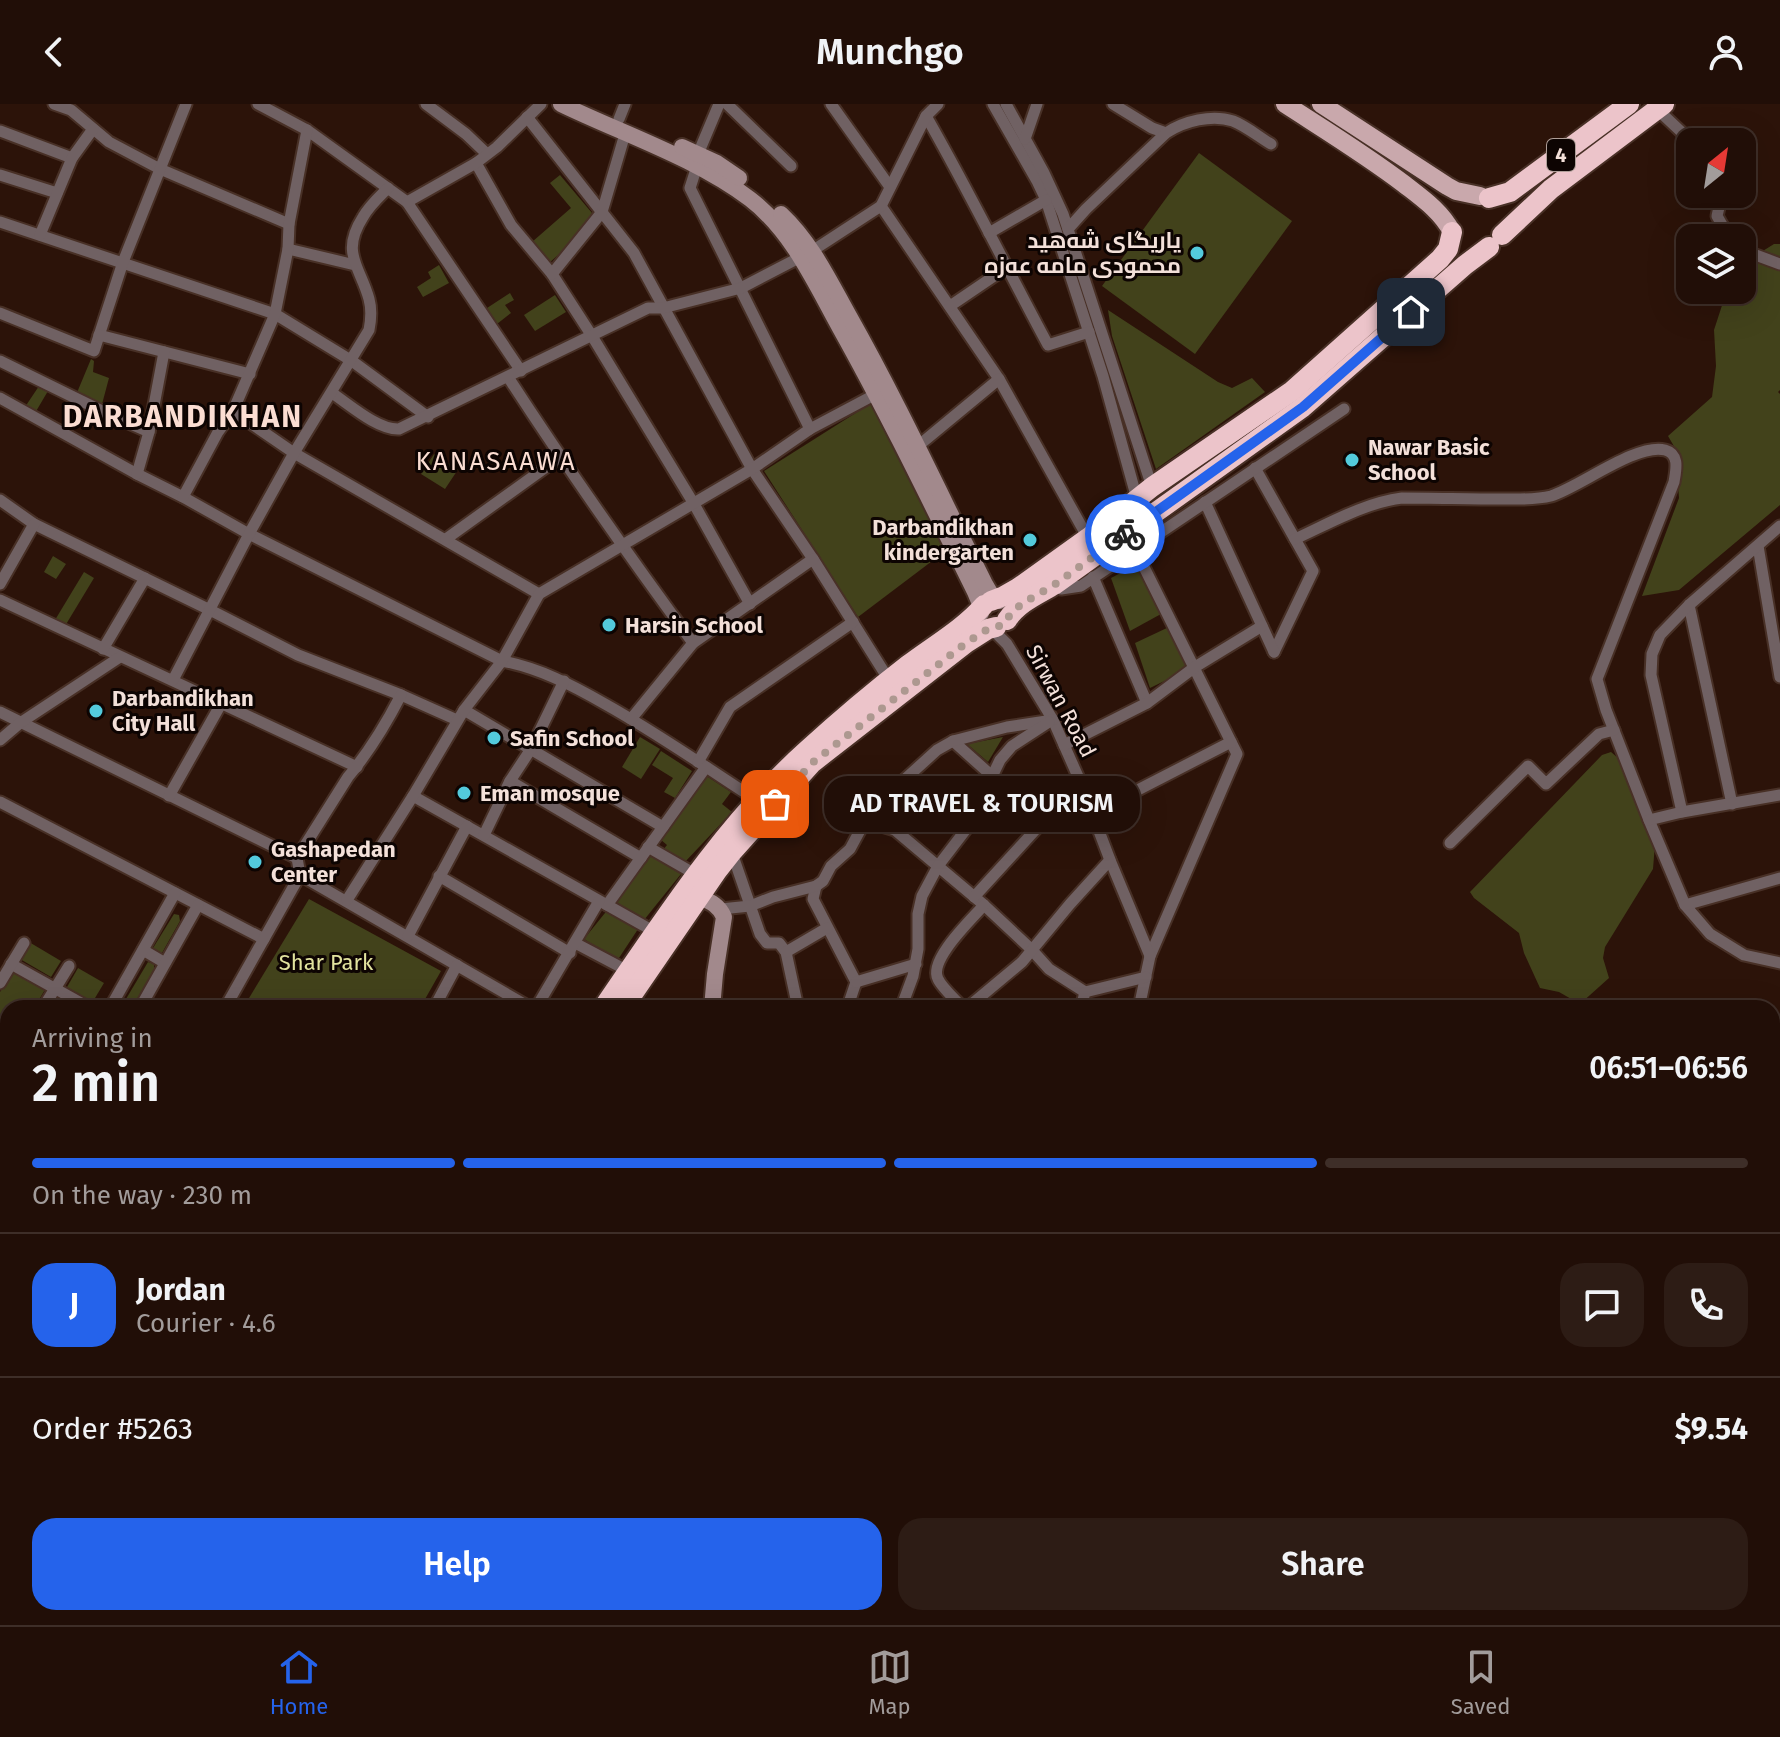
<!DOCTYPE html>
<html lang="en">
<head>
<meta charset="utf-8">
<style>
	:root { --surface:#210e07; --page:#2d1c15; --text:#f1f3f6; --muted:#a29c9b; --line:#3e2e28; --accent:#2563eb }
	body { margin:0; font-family:"Fira Sans",Cairo,sans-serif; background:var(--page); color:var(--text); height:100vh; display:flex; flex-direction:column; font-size:30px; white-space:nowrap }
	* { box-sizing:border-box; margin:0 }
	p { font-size:26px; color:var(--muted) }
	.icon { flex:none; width:44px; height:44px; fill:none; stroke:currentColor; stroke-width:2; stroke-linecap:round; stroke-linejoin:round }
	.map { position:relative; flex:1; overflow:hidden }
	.side { position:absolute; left:0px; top:896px; width:1780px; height:626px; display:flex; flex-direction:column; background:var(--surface); border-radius:24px 24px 0 0; box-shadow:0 8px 32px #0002,0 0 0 2px var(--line) }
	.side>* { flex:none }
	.needle { width:52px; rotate:30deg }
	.buttons { position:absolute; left:1676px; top:24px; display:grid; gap:16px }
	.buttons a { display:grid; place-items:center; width:80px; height:80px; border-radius:16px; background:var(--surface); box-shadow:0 8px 32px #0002,0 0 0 2px var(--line); font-size:40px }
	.pin { position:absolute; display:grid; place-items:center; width:68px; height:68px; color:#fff; margin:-34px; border-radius:16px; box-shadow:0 4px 12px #0006 }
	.courier { position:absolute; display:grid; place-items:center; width:80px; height:80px; margin:-40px; border:6px solid #2563eb; border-radius:50%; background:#fff; color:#222; box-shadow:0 2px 10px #0007 }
	.bubble { position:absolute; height:56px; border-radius:24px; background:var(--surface); box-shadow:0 8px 32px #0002,0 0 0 2px var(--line); font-size:26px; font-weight:600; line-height:56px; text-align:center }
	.summary em { font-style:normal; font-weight:600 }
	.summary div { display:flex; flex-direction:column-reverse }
	.summary { display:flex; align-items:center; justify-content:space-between; height:136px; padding:0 32px }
	h1 { font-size:52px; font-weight:600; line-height:60px }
	.bar { display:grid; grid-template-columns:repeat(4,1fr); gap:12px 8px; align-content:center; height:96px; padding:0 32px }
	.bar i { height:10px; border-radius:6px; background:var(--line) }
	.bar .on { background:var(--accent) }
	.bar p { grid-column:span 4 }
	.line { display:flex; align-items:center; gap:20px; padding:0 32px; border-top:2px solid var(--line) }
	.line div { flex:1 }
	.round { display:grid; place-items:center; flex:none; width:84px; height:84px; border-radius:24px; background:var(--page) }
	.cta { display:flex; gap:16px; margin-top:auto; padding:16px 32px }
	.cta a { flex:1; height:92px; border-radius:24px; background:var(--accent); color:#fff; font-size:32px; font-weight:600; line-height:92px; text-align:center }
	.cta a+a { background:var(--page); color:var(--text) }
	header { display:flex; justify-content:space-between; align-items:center; height:104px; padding:0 32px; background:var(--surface); font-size:36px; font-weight:600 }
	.dock { display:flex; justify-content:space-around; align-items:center; height:112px; border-top:2px solid var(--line); background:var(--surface); font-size:22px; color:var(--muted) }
	.dock a { display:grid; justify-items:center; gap:4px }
	.dock .on { color:var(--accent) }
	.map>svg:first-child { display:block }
	.green { fill:#42421b }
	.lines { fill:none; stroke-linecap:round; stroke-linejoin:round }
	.street-casing { stroke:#483026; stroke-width:15 }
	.secondary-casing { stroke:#483026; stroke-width:20 }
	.primary-casing { stroke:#483026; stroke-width:22 }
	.highway-casing { stroke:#483026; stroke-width:24 }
	.street { stroke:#706163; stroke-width:11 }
	.secondary { stroke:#a2898c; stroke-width:16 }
	.primary { stroke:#c9a8ac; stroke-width:18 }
	.highway { stroke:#ecc4ca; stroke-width:20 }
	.done { stroke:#ad9890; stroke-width:8; stroke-dasharray:0 14.4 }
	.route { stroke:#2563eb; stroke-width:10 }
	.poi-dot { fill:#53cadc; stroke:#0d0402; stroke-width:3 }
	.labels { text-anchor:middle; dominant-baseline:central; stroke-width:6; stroke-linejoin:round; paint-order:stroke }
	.shield { fill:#0d0402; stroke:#ae9e98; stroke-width:2 }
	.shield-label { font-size:20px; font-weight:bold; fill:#f3e0d9 }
	.poi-label { font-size:22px; font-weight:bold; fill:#f3e0d9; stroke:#0d0402; text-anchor:start }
	.street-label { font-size:22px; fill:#f3e0d9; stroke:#0d0402 }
	.park-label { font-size:22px; fill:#e2e39e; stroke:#0d0402 }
	.quarter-label { font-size:26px; letter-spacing:2px; fill:#fbddd2; stroke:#0d0402 }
	.district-label { font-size:30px; font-weight:bold; letter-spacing:2px; fill:#fbddd2; stroke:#0d0402 }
</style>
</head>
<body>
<header><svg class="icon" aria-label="back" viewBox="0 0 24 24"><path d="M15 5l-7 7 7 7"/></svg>Munchgo<svg class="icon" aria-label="person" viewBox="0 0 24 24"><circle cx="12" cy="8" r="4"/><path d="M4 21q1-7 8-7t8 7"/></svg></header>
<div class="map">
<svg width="1780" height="1521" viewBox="0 0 1780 1521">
	<rect width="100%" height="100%" fill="#2c1309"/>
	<g class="green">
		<polygon points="1199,49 1292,117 1195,250 1102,182"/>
		<polygon points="560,71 592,109 572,139 549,159 532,138 571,104 550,79"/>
		<polygon points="1774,140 1780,140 1780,286 1778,288 1780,290 1780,401 1679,486 1642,492 1679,394 1675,344 1668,332 1712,293 1716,262 1714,226 1727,186 1742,186 1742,160"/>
		<polygon points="439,161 449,179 423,193 417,183 431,174 428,168"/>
		<polygon points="510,189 514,196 505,201 511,209 497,220 487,204"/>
		<polygon points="555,191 566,208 535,227 524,211"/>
		<polygon points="1108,206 1218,278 1232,284 1252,274 1265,288 1156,365 1112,232"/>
		<polygon points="91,255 94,257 93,268 109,274 101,304 76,291"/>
		<polygon points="39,282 48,287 35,309 25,303"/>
		<polygon points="873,298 948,445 858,513 764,367"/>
		<polygon points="434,350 449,360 456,350 465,355 445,385 421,370"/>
		<polygon points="53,452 66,460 56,475 44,468"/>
		<polygon points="1136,461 1161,510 1130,527 1111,474"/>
		<polygon points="84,468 94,474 65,522 55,516"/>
		<polygon points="1169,523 1189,565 1150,584 1135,539"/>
		<polygon points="640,633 660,645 641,675 622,663"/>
		<polygon points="1003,633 988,658 967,640"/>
		<polygon points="661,647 692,667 675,694 664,688 673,674 652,661"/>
		<polygon points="1611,648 1618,654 1655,740 1653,765 1605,843 1603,854 1609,874 1580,900 1559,888 1540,884 1524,849 1519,829 1474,794 1470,788 1602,651"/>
		<polygon points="705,671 731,688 722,700 732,708 684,759 663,746 667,741 660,735"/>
		<polygon points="651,752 681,770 644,816 617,857 584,835"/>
		<polygon points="309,795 441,867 420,904 243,904"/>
		<polygon points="174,810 179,811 180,817 162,849 160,851 154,849 153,844"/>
		<polygon points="29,838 61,857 51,873 20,855"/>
		<polygon points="148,858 154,860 154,865 132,904 123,904 123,900"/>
		<polygon points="14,864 46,884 34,904 8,904 8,944 0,939 0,888"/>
		<polygon points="78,864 104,879 92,899 67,883"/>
		<polygon points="0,977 8,982 8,1047 0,1042"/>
		<polygon points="1772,1167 1780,1171 1780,1306 1772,1292"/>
		<polygon points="889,1514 993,1514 993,1521 888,1521"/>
		<polygon points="1210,1514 1394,1514 1401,1521 1206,1521"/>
		<polygon points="1602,1514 1752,1514 1749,1521 1593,1521"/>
	</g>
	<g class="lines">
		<defs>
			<g id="street">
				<polyline points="54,0 71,6 109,38 160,65 289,120"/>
				<polyline points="258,0 307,26 407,98 521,267"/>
				<polyline points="426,0 466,30 487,50"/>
				<polyline points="727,0 791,62"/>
				<polyline points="831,0 890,83"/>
				<polyline points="993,0 1037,77 1046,96 1103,272 1137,395"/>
				<polyline points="1006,0 1044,69 1063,110 1152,383"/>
				<polyline points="1113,0 1152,24 1166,29"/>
				<polyline points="1657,5 1692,38"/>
				<path d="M926 12C969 87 1007 165 1048 241L1089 228"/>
				<polyline points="527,13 634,149 752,365 813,455 889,576"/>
				<polyline points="619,15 625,0"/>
				<polyline points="0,27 72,54"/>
				<polyline points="1025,35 1037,0"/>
				<polyline points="698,50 719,0"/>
				<polyline points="476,59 511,121 552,170 592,232 694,400 750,500"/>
				<polyline points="697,62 690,84 810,325"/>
				<polyline points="0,71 57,89"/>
				<polyline points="1722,90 1717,112 1725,126 1735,134"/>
				<polyline points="407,98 476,59 497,43 541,0"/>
				<polyline points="881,102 999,275 1088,434"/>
				<polyline points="0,118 275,210 352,257 428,313"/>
				<path d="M1068 125 1086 105 1166 29C1184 17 1212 10 1233 17 1246 22 1259 33 1271 40"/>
				<polyline points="989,129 1046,96"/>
				<polyline points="40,131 72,54 93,25"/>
				<polyline points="1742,140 1753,150 1780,160"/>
				<polyline points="288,145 355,161"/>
				<polyline points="552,170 602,108 625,30"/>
				<polyline points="950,202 1006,164"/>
				<polyline points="0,209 94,247 123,158 186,0"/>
				<polyline points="99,231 250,270"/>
				<polyline points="0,257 108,310 149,328"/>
				<path d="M508 273C567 364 629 452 693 539"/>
				<path d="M332 289C350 301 378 326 399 325L648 204H663L741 184 812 147 881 102 926 12 938 0"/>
				<path d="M0 294 137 370 183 393 249 430 502 557C539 564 572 581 605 600 657 629 707 664 758 697"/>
				<polyline points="233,307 294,349 539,490"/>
				<polyline points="918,342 999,275"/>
				<polyline points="1255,364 1313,467 1274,548"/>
				<polyline points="137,370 149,328 164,248"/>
				<polyline points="183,393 218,328 233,307 275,210 288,145 289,120 307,26"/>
				<polyline points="0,396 34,420 210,506 298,551 401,591 457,616"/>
				<polyline points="1205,398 1274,548"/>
				<polyline points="446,435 560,353"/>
				<path d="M1295 435C1330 419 1364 399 1402 394 1435 394 1468 395 1502 395 1518 395 1535 396 1551 392 1580 383 1636 339 1665 346 1680 350 1676 366 1674 378L1597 575 1606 606 1649 716 1685 801 1710 830 1744 851 1780 859"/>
				<polyline points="1758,442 1780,573"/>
				<polyline points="1135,445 1237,650 1150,852 1139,904"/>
				<polyline points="1093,473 1147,599"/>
				<polyline points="0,480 34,420"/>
				<polyline points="1055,481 1061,485 1081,482 1344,305"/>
				<polyline points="0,496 357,663"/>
				<polyline points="1689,501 1732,700"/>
				<polyline points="990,523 1007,540 1053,616 1080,677 1110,756 1150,852"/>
				<polyline points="103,545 145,474"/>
				<path d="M173 576 249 430 294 349 369 226C371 216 372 206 369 195 360 162 340 149 363 113 369 102 379 93 388 84"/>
				<polyline points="464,606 663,723"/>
				<polyline points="0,608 297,754 300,771 531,904"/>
				<polyline points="631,615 693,539 813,455"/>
				<polyline points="0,636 20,619 120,553"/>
				<polyline points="953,637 992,672"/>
				<polyline points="1064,641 1147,599 1195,563 1262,522"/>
				<polyline points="698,658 730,603 853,518"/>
				<polyline points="510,677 641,754"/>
				<polyline points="169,692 221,600"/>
				<polyline points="413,692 655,828"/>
				<polyline points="0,698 264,835"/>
				<polyline points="1682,708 1651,571 1652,550 1660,531 1689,501 1780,422"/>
				<polyline points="1093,709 1231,638"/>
				<polyline points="1649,716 1682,708 1780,691"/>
				<polyline points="865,717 895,726 984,801 1031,845 1049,865 1085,888"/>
				<polyline points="484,731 510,677 531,645 564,577"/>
				<polyline points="1450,739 1528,662 1546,680 1599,630 1614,626"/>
				<polyline points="648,743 695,770"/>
				<polyline points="732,749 760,830 767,839 779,839 786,848 798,904"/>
				<path d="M297 754 348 673C369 648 386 620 401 591"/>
				<polyline points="439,772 570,849"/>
				<polyline points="816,782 813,795 856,878 850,896 852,904"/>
				<polyline points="974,793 1080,677"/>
				<polyline points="347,796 413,692 464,606 502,557 539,490 752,365 810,325 876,290"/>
				<polyline points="607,801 706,663"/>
				<polyline points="1685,801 1780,774"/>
				<polyline points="721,805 750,802 773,793 816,782 823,777 831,762 850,745 871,706 937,646 953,637 1007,623 1053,616"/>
				<polyline points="408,832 467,722"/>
				<polyline points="575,839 628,867"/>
				<polyline points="143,846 165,859"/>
				<polyline points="786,848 827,824"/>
				<polyline points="11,860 90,904"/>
				<polyline points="856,878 916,860"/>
				<polyline points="0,879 24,839"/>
				<polyline points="43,904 69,862"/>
				<polyline points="110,904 175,789"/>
				<polyline points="140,904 198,801"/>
				<polyline points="225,904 300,771"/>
				<polyline points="434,904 457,861"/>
				<polyline points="536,904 599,797"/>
				<polyline points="903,904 903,899 913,872 918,845 918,810 922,792 938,762 974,715 986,685 1000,656 1012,642 1049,618"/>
				<path d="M963 904C956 896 942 884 938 875 928 856 972 815 984 801"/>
				<polyline points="967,904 1022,858 1070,800 1110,756"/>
				<polyline points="1081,904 1085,888 1146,873"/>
				<polyline points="0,946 8,950"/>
				<polyline points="0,1166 8,1170"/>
				<polyline points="0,1248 8,1252"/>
				<polyline points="0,1312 8,1298"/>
				<polyline points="0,1382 8,1386"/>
				<polyline points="0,1492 8,1496"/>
				<polyline points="52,1514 68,1521"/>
				<polyline points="329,1514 341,1521"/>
				<polyline points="385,1514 393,1521"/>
				<polyline points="470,1514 482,1521"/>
				<polyline points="690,1514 698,1521"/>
				<polyline points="162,1521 166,1514"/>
				<polyline points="438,1521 442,1514"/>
				<polyline points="738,1521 744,1514"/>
				<polyline points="818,1521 822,1514"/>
			</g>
			<g id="secondary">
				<path d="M561 0C623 30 696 54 750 95 792 127 815 179 840 224 888 310 931 399 975 488L980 500 981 509"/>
				<polyline points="682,43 717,59 739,74"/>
				<path d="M781 110C811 138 829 176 849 212 898 299 940 390 985 480L992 492 999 497"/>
				<path d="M699 793C711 798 719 801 724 813L715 870 712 904"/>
				<polyline points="0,1056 8,1060"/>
				<polyline points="591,1514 600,1521"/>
			</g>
			<g id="primary">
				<path d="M1285 0C1325 26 1366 51 1404 80 1422 94 1441 107 1452 128"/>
				<polyline points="1321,0 1447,82 1456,87 1480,92"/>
			</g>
			<g id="highway">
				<polyline points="1489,94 1510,88 1629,0"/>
				<polyline points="1502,131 1551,85 1664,0"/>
				<polyline points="991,497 1004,492 1018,484 1088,434 1152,383 1292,287 1440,155 1448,145 1452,128"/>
				<path d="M1007 516C1018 499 1037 491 1054 481L1303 303 1465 161 1489 143"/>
				<path d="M603 904C664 815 725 720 806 647 839 617 873 588 908 561 933 542 963 525 984 501"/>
				<polyline points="623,904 717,767 732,748 812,659 966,539 988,525 996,523"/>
				<polyline points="276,1521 279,1514"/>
			</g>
		</defs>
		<use href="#street" class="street-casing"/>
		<use href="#secondary" class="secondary-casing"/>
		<use href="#primary" class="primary-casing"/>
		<use href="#highway" class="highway-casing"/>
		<use href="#street" class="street"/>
		<use href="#secondary" class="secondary"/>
		<use href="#primary" class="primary"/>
		<use href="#highway" class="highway"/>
	</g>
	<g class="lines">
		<polyline class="done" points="775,700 812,659 966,539 988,525 1003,521 1012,508 1023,499 1054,481 1125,430"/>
		<polyline class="route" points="1125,430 1303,303 1411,208"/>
	</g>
	<g class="poi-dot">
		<circle cx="1197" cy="149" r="8"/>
		<circle cx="1352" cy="356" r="8"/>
		<circle cx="1030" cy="436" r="8"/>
		<circle cx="609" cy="521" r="8"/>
		<circle cx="96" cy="607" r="8"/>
		<circle cx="494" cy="634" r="8"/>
		<circle cx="464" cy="689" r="8"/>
		<circle cx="255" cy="758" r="8"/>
	</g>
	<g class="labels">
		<rect class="shield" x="1547" y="35" width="28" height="32" rx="6"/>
		<g class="shield-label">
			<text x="1561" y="51">4</text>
		</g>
		<g class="poi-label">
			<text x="1181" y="136" text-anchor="end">یاریگاى شه‌هید<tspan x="1181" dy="25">محمودى مامه‌ عه‌زه</tspan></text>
			<text x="1368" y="343">Nawar Basic<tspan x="1368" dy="25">School</tspan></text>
			<text x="1014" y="423" text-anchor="end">Darbandikhan<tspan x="1014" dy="25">kindergarten</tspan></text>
			<text x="625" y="521">Harsin School</text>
			<text x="112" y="594">Darbandikhan<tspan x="112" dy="25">City Hall</tspan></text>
			<text x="510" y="634">Safin School</text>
			<text x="480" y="689">Eman mosque</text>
			<text x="271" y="745">Gashapedan<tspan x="271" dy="25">Center</tspan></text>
		</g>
		<g class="street-label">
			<text transform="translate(1061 597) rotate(62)">Sirwan Road</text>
		</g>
		<g class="park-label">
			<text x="326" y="858">Shar Park</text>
		</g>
		<g class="quarter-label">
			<text x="496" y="357">KANASAAWA</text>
		</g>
		<g class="district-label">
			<text x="183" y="313">DARBANDIKHAN</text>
		</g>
	</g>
</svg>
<div class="buttons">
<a><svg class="needle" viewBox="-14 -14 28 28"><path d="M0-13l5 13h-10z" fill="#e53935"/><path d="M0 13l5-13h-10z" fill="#a29c9b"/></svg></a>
<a><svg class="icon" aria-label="layers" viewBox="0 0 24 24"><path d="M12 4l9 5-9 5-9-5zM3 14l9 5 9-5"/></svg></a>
</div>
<div class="pin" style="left:775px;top:700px;background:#ea580c"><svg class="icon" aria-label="bag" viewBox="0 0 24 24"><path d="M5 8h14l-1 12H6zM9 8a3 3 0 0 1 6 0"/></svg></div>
<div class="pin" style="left:1411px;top:208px;background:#1f2937"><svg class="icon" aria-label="home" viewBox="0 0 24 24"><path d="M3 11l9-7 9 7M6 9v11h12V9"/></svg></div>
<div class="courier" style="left:1125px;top:430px"><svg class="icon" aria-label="bike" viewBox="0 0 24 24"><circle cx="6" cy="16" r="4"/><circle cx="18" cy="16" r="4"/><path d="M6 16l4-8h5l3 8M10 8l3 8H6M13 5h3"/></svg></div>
<div class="bubble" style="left:824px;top:672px;width:316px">AD TRAVEL &amp; TOURISM</div>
<section class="side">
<div class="summary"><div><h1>2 min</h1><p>Arriving in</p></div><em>06:51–06:56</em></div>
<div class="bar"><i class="on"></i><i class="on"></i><i class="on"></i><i></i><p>On the way · 230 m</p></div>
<div class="line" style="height:144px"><b class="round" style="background:var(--accent);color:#fff">J</b><div><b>Jordan</b><p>Courier · 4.6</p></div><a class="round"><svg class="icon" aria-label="chat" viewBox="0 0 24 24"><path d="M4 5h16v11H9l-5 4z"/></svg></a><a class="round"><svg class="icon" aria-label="phone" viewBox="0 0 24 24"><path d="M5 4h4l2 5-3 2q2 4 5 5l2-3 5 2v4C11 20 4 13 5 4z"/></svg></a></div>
<div class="line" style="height:104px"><div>Order #5263</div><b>$9.54</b></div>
<div class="cta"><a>Help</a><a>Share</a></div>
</section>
</div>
<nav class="dock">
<a class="on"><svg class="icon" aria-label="home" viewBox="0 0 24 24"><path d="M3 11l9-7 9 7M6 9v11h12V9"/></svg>Home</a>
<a><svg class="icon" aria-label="map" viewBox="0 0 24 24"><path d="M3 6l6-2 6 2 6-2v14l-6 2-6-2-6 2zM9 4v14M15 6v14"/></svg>Map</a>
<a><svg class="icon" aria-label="saved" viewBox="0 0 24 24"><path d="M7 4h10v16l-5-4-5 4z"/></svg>Saved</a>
</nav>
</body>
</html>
